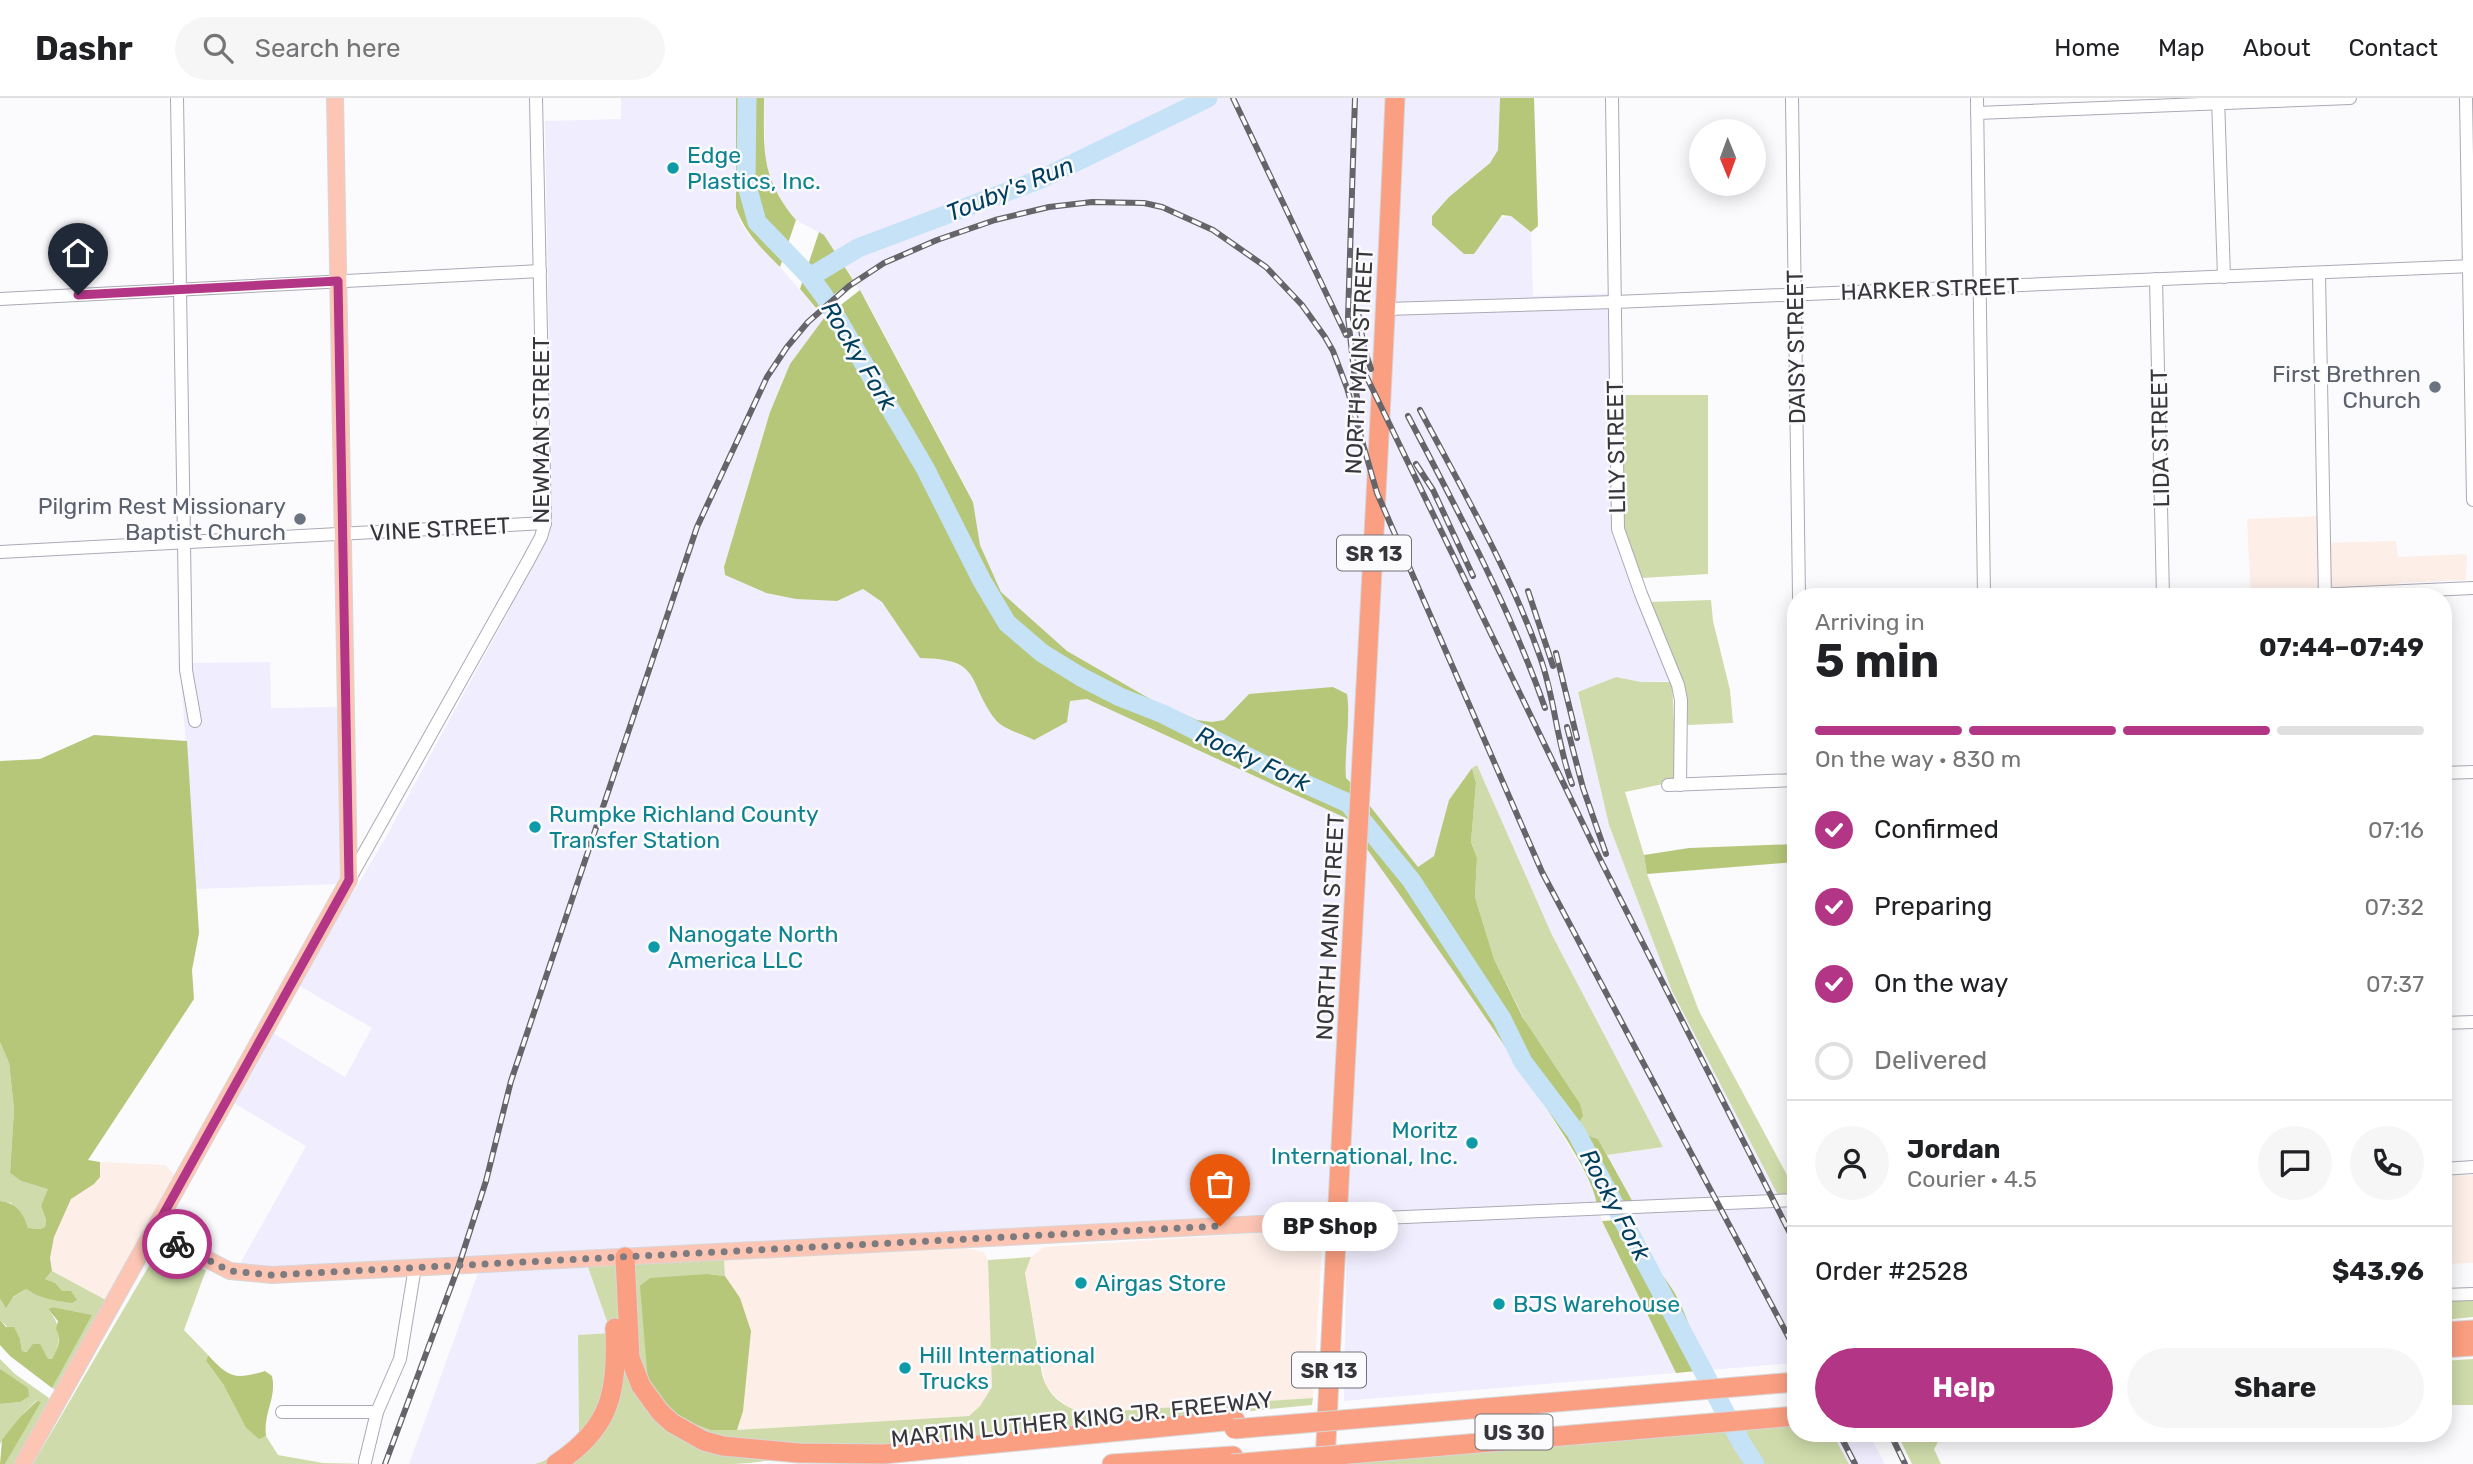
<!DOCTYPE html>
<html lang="en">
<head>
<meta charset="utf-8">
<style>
	:root { --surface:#fff; --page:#f6f6f6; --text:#202124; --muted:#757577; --line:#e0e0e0; --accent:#b33686 }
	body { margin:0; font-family:Rubik,sans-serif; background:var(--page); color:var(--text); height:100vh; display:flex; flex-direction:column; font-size:26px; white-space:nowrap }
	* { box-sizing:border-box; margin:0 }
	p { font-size:23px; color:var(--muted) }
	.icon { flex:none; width:38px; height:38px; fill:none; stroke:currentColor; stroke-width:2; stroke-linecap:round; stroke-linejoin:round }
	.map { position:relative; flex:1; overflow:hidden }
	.panel { position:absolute; left:1787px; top:490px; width:665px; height:854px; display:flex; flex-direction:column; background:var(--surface); border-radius:28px; box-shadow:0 4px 18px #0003 }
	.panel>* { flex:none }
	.needle { width:46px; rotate:179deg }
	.buttons { position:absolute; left:1689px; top:21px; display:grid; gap:14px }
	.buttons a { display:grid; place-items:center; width:77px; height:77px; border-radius:50%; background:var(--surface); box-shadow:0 4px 18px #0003; font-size:35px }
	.pin { position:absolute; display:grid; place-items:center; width:60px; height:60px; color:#fff; margin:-72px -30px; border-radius:50% 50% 50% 0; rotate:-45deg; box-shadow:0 0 7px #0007 }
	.pin .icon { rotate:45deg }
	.courier { position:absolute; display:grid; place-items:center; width:70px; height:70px; margin:-35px; border:5px solid #b33686; border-radius:50%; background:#fff; color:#222; box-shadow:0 2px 9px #0007 }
	.bubble { position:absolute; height:49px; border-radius:24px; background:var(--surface); box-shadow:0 4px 18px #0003; font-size:23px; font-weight:700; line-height:49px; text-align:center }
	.overview em { font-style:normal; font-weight:700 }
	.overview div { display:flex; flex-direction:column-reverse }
	.overview { display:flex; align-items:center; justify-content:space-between; height:119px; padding:0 28px }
	h1 { font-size:46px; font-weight:700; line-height:52px }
	.bar { display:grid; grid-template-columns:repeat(4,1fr); gap:10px 7px; align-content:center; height:84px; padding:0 28px }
	.bar i { height:9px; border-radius:5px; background:var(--line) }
	.bar .active { background:var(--accent) }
	.bar p { grid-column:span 4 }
	.line { display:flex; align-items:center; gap:18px; padding:0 28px; border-top:2px solid var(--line) }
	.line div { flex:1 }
	.round { display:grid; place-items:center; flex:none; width:74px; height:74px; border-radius:37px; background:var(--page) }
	ol { padding:0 28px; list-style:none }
	li { display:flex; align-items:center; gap:21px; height:77px }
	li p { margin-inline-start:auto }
	li .icon { padding:7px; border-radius:50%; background:var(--accent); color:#fff; stroke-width:4 }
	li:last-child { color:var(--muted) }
	li i { width:38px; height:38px; border:4px solid var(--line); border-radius:50% }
	.cta { display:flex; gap:14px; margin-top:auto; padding:14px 28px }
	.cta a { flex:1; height:80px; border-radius:42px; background:var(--accent); color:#fff; font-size:28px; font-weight:700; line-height:80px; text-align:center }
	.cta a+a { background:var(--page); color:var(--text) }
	header { display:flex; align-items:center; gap:42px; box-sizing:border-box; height:98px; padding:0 35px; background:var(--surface); border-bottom:2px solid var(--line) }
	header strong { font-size:33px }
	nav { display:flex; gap:38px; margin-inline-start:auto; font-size:24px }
	.search { width:490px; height:63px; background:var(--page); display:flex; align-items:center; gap:18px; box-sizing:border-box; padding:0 24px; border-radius:38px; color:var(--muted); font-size:26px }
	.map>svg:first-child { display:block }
	.commercial { fill:#fdeee8 }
	.built { fill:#f0eefe }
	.green { fill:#cfdbaa }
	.forest { fill:#b6c77a }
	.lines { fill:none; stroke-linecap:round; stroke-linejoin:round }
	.river { stroke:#c5e2f6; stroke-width:19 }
	.minor-casing { stroke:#aba9b5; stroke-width:14 }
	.major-casing { stroke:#d7d7d8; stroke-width:18 }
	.highway-casing { stroke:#d7d7d8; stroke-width:21 }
	.minor { stroke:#fff; stroke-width:12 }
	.major { stroke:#fdc5b4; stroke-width:16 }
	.highway { stroke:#fb9f82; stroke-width:19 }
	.rail-casing { stroke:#656469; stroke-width:6 }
	.rail { stroke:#fbfbfe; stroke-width:3.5; stroke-dasharray:10; stroke-linecap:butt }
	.highway-bridge-casing { stroke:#d7d7d8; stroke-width:21; stroke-linecap:butt }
	.highway-bridge { stroke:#fb9f82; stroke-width:19 }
	.done { stroke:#7c7b7f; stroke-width:7; stroke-dasharray:0 12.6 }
	.route { stroke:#b33686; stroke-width:9 }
	.culture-dot { fill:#0f9aa8; stroke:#fbfbfe; stroke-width:2.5 }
	.worship-dot { fill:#6b7280; stroke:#fbfbfe; stroke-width:2.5 }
	.labels { text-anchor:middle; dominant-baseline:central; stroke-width:5; stroke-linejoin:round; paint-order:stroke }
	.shield { fill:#fbfbfe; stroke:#727176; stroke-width:2 }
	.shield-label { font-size:21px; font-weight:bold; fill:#37363b }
	.culture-label { font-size:23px; fill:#0d838f; stroke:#fbfbfe; text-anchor:start }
	.street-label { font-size:23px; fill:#37363b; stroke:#fbfbfe }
	.worship-label { font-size:23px; fill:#5b616d; stroke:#fbfbfe; text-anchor:end }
	.water-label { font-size:24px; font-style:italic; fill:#003e5e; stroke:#fbfbfe }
</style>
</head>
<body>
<header>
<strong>Dashr</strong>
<div class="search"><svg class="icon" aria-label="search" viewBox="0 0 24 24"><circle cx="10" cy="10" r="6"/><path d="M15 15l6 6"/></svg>Search here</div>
<nav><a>Home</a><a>Map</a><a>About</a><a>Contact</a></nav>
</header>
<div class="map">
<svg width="2473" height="1366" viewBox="0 0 2473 1366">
	<rect width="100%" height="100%" fill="#fbfbfe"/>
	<g class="commercial">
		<polygon points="2320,418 2321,445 2396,443 2398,459 2467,456 2466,482 2396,485 2397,499 2251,499 2247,421"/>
		<polygon points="100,1064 165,1067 176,1078 105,1201 52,1173 50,1160 54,1139 71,1101 100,1079"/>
		<polygon points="2473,1077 2473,1165 2443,1166 2443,1078"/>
		<polygon points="1305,1132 1315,1135 1322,1146 1313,1300 1083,1315 1071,1311 1046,1291 1025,1175 1031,1159 1044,1149"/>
		<polygon points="967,1150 983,1154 988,1162 992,1260 992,1289 980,1308 969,1318 737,1332 743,1313 740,1201 725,1178 724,1161"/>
	</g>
	<g class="built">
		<polygon points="621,0 736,0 736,110 741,125 750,138 780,169 824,220 790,266 770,314 724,469 725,477 766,495 797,501 837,503 863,491 882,504 920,560 946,561 970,573 996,623 1070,602 1087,601 1350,722 1367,751 1462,882 1559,1031 1596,1094 1602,1123 1676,1275 1344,1303 1347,1112 586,1153 588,1169 611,1235 578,1237 579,1337 569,1348 547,1362 535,1366 409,1366 484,1159 261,1171 240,1166 306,1048 232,1004 271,934 345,979 372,930 298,887 382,746 549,439 552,425 545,23 621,21"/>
		<polygon points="764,0 1500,0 1498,52 1490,65 1449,99 1432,117 1432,127 1511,118 1531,134 1533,198 1619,195 1620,297 1642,480 1649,504 1683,583 1641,584 1616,579 1578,595 1609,727 1672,893 1795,1129 1795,1265 1697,1273 1700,1261 1697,1248 1679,1202 1635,1131 1634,1106 1607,1057 1662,1049 1552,837 1477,667 1472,670 1449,702 1435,758 1418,769 1346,680 1345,660 1349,613 1212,624 1197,622 1152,602 1067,553 1027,520 1001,494 980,447 973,403 867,204 824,137 796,122 783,107 769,82 765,59"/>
		<polygon points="270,564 271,610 339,609 341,786 196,791 180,565"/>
		<polygon points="1832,1335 1868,1335 1885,1366 1849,1366"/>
	</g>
	<g class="green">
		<polygon points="1620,297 1708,297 1708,476 1642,480 1625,440 1621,421"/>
		<polygon points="1711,502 1713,523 1730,592 1733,625 1688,627 1683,583 1649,504"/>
		<polygon points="1616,579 1641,584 1672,584 1677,683 1625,694 1644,757 1647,776 1699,913 1795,1092 1795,1099 1780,1101 1672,893 1609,727 1578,594"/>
		<polygon points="1477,667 1552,837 1663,1049 1607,1057 1598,1041 1582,1037 1494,861 1475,799 1477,760 1471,744 1476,685 1472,670"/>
		<polygon points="0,944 9,965 14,1011 10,1075 21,1083 49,1091 41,1108 46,1122 45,1129 40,1131 28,1130 11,1105 0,1103"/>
		<polygon points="160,1149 206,1172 184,1232 208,1257 206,1263 223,1286 246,1330 259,1340 266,1338 278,1357 323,1365 368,1366 33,1366"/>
		<path d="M1031 1159 1025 1175 1042 1276C1047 1297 1062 1308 1083 1315L1313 1300 1312 1307 910 1346C851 1347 793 1362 734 1366 668 1366 601 1366 535 1366 552 1361 566 1351 579 1337L578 1237 611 1235 588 1169 724 1161 725 1178 708 1176 711 1332H737L969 1318 980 1308 992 1289 988 1162Z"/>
		<path d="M52 1173 106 1202 56 1292 52 1290 91 1217 53 1209 48 1211C62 1228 62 1243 52 1261H48L44 1257 22 1253 20 1241 0 1222V1201L3 1206 26 1191C39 1200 48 1198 63 1204 62 1191 57 1186 45 1181Z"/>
		<polygon points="2473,1200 2473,1219 2443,1222 2443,1202"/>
		<polygon points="0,1261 15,1276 49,1300 47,1308 15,1366 5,1366 40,1305 36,1303 19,1320 0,1346 0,1306 20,1304 4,1275 0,1271"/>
		<polygon points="2473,1261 2473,1307 2443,1307 2443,1263"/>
		<polygon points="1795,1328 1796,1335 1832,1335 1849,1366 1340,1366"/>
		<polygon points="1897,1335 2033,1335 1938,1344 1934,1351 1941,1366 1912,1366"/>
	</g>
	<g class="forest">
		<path d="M736 0H764C764 52 760 79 796 122L780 169C762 151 745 135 736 110Z"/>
		<polygon points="1500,0 1534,0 1538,128 1531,134 1511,118 1502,117 1474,156 1464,156 1432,127 1432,118 1449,99 1490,65 1498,52"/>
		<polygon points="819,134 824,137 853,182 816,210 800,191"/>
		<path d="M860 192 973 404 980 447 1001 494 1067 553 1152 602 1197 622 1212 624 1224 622 1249 596 1333 589 1347 596C1351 624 1344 652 1346 680L1353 687 1350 722 1087 601 1070 603 1067 624 1034 642C1023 636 1002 631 995 621 966 582 983 561 920 560L882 504 863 491 837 503 796 501 766 495 725 477 724 469 770 314 790 266 824 220Z"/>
		<path d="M94 637 187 643 199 835 192 872 194 901 88 1062 100 1064V1079L94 1086 71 1101 54 1139 50 1160 52 1173 45 1181 55 1185 62 1193H71L77 1202 72 1205C56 1203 38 1200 26 1191L13 1199 6 1210 0 1201V1103C17 1105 23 1115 28 1130L40 1131 45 1129 46 1122 41 1108 48 1091 21 1083 10 1075 14 1011 9 965 0 944V663L40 661Z"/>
		<path d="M1472 670 1476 685 1471 744 1477 760 1475 799 1494 861 1523 920 1580 1006 1583 1018 1577 1027 1582 1036 1598 1041 1634 1106 1597 1108C1594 1078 1554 1023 1537 996 1482 913 1425 832 1367 751L1370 708 1418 769 1434 758 1449 702Z"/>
		<polygon points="1795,746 1795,764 1647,776 1644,757 1689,750"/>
		<path d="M1634 1121C1636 1151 1665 1175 1678 1201 1683 1211 1687 1222 1691 1232 1697 1246 1702 1258 1697 1273L1676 1275 1602 1123Z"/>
		<polygon points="708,1176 725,1178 740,1200 751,1233 743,1313 737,1332 711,1332 681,1321 660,1303 648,1284 640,1188 650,1180"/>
		<path d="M53 1209 92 1217 52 1290 10 1258 0 1247V1222L6 1229H14L20 1241 22 1253 27 1254 33 1246H40L48 1261H52C57 1251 63 1241 56 1231L58 1223 48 1211Z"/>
		<path d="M208 1257C229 1280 235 1282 265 1273L272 1278C277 1300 263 1315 266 1338L259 1341 246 1330 223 1286 206 1263Z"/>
		<polygon points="0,1271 28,1290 29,1298 20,1304 0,1306"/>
		<polygon points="37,1303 41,1304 5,1366 0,1366 2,1342 19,1320"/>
	</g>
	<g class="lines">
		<g class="river">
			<polyline points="747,0 746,84 757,124 810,179 824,198 925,370 982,483 1007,525 1042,555 1081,579 1120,599 1163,616 1272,671 1348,705 1411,782 1502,921 1523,964 1576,1034 1742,1346 1755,1366"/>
			<polyline points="810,179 858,150 1041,81 1208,0"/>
		</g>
		<defs>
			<g id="minor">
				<polyline points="177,0 186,572 195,623"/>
				<polyline points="1612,0 1618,431 1641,496 1678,587 1681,602 1680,687"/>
				<polyline points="1792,0 1799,499"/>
				<polyline points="1977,0 1984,499"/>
				<polyline points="2218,0 2224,179"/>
				<polyline points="2466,0 2473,402"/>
				<polyline points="1977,15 2350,0"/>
				<polyline points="2319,175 2325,499"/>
				<polyline points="2156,181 2163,499"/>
				<polyline points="0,201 540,173"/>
				<polyline points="1386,211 1615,204 2473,168"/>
				<polyline points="0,454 545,425"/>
				<polyline points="2272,499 2473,490"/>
				<polyline points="2443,675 2473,674"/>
				<polyline points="1668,687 1796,682"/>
				<polyline points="349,782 527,465 541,439 545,425 536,0"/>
				<polyline points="2443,925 2473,924"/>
				<polyline points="2443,1071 2473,1069"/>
				<polyline points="1336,1122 1796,1102"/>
				<polyline points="2443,1197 2473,1196"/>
				<polyline points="282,1314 377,1314"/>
				<polyline points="365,1364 377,1314 400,1261 415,1169"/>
			</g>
			<g id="major">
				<polyline points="154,1134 230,1173 272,1177 1336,1122"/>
				<polyline points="23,1366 349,782 335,0"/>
			</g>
			<g id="highway">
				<polyline points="625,1159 630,1260 641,1288 660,1314 672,1325 704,1343 723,1348 799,1355 884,1356 1235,1322"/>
				<polyline points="2443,1234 2473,1232"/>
				<polyline points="2443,1250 2473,1248"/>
				<path d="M556 1366C612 1329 617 1294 615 1230"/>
				<polyline points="1112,1366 1233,1358"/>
				<path d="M1325 1366C1346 911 1376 456 1395 0"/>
			</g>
		</defs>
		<use href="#minor" class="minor-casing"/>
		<use href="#major" class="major-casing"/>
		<use href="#highway" class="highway-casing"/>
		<use href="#minor" class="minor"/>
		<use href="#major" class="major"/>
		<use href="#highway" class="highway"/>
		<defs>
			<g id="rail">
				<polyline points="1233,0 1346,237"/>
				<polyline points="1355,0 1348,219 1357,300"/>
				<polyline points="1358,213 1364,250 1371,271"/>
				<polyline points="1357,259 1600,761 1796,1147"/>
				<path d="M1420 312C1462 391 1509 472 1539 556 1555 598 1556 644 1572 686"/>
				<path d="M1408 318C1458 413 1509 508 1545 610"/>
				<polyline points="1416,366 1433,392 1473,478"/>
				<polyline points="1528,493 1553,568"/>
				<polyline points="1556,555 1577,640"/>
				<polyline points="1567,629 1583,690 1606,756"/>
				<polyline points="1839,1335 1855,1366"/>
				<polyline points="1890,1335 1905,1366"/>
				<polyline points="385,1366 459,1167 486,1083 511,983 697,429 767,279 787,249 808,224 849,188 884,165 937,142 995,122 1049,109 1092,104 1144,105 1162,109 1213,132 1266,169 1302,207 1325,239 1333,253 1347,290 1377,395 1542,774 1796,1253"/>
			</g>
		</defs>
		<use href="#rail" class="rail-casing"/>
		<use href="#rail" class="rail"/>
		<defs>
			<g id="highway-bridge">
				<polyline points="1234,1331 1796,1284"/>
				<polyline points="1232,1366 1796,1318"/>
			</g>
		</defs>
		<use href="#highway-bridge" class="highway-bridge-casing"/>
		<use href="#highway-bridge" class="highway-bridge"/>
	</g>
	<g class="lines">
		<polyline class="done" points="177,1146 230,1173 272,1177 1220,1128"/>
		<polyline class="route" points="78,197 338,183 349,782 154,1133 177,1146"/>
	</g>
	<g class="culture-dot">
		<circle cx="673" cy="70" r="7"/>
		<circle cx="535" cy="729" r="7"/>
		<circle cx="654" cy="849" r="7"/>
		<circle cx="1472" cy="1045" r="7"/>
		<circle cx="1081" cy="1185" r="7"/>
		<circle cx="1499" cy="1206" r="7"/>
		<circle cx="905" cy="1270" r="7"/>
	</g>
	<g class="worship-dot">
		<circle cx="2435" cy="289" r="7"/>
		<circle cx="300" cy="421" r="7"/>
	</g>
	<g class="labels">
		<g class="shield">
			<rect x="1337" y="437.5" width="74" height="35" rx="5"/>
			<rect x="1292" y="1254.5" width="74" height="35" rx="5"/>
			<rect x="1475.5" y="1316.5" width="77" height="35" rx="5"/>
		</g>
		<g class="shield-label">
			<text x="1374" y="455">SR 13</text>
			<text x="1329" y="1272">SR 13</text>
			<text x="1514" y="1334">US 30</text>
		</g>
		<g class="culture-label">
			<text x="687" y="57">Edge<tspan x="687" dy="26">Plastics, Inc.</tspan></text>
			<text x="549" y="716">Rumpke Richland County<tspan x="549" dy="26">Transfer Station</tspan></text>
			<text x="668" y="836">Nanogate North<tspan x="668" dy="26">America LLC</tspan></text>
			<text x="1458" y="1032" text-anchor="end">Moritz<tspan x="1458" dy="26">International, Inc.</tspan></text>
			<text x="1095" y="1185">Airgas Store</text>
			<text x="1513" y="1206">BJS Warehouse</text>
			<text x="919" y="1257">Hill International<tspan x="919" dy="26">Trucks</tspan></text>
		</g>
		<g class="street-label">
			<text transform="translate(1930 191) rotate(-2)">HARKER STREET</text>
			<text transform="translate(1796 249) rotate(-91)">DAISY STREET</text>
			<text transform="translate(1359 263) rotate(-87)">NORTH MAIN STREET</text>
			<text transform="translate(541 332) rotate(-90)">NEWMAN STREET</text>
			<text transform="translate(2160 340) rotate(-91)">LIDA STREET</text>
			<text transform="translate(1616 349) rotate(-91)">LILY STREET</text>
			<text transform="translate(440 431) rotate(-3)">VINE STREET</text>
			<text transform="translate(1330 829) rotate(-87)">NORTH MAIN STREET</text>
			<text transform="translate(1082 1321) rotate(-6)">MARTIN LUTHER KING JR. FREEWAY</text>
		</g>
		<g class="worship-label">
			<text x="2421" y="276">First Brethren<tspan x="2421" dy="26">Church</tspan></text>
			<text x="286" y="408">Pilgrim Rest Missionary<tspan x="286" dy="26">Baptist Church</tspan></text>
		</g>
		<g class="water-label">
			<text transform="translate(1010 91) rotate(-22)">Touby's Run</text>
			<text transform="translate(859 258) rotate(59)">Rocky Fork</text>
			<text transform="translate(1253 661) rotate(25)">Rocky Fork</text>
			<text transform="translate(1615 1107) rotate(62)">Rocky Fork</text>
		</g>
	</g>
</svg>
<div class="buttons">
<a><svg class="needle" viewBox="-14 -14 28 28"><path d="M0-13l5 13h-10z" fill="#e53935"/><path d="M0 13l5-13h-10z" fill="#757577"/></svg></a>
</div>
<div class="pin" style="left:1220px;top:1128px;background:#ea580c"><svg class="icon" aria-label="bag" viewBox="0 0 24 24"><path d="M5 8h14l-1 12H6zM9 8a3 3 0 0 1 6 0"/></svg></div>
<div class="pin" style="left:78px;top:197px;background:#1f2937"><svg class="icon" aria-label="home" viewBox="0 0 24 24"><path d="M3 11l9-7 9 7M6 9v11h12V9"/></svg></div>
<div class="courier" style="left:177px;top:1146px"><svg class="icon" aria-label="bike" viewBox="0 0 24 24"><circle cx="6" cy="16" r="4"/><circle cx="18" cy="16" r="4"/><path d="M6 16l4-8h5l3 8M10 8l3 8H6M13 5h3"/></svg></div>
<div class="bubble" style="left:1262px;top:1104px;width:136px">BP Shop</div>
<section class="panel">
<div class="overview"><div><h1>5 min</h1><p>Arriving in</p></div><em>07:44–07:49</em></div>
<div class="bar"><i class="active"></i><i class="active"></i><i class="active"></i><i></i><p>On the way · 830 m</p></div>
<ol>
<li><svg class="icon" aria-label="check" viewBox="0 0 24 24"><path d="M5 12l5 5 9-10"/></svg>Confirmed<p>07:16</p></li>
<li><svg class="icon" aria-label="check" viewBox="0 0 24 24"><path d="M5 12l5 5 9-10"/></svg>Preparing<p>07:32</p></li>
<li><svg class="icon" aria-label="check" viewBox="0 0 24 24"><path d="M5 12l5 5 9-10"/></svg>On the way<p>07:37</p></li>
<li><i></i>Delivered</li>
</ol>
<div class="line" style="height:126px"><a class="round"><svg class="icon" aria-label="person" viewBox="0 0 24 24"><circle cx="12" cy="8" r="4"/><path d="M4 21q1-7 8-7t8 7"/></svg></a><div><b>Jordan</b><p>Courier · 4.5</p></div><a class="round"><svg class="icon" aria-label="chat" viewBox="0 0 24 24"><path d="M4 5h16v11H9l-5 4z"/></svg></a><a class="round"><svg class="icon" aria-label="phone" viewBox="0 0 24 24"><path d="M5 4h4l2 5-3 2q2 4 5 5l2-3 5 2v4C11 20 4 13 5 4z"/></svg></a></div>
<div class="line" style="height:91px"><div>Order #2528</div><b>$43.96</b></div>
<div class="cta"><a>Help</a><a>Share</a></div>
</section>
</div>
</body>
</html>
